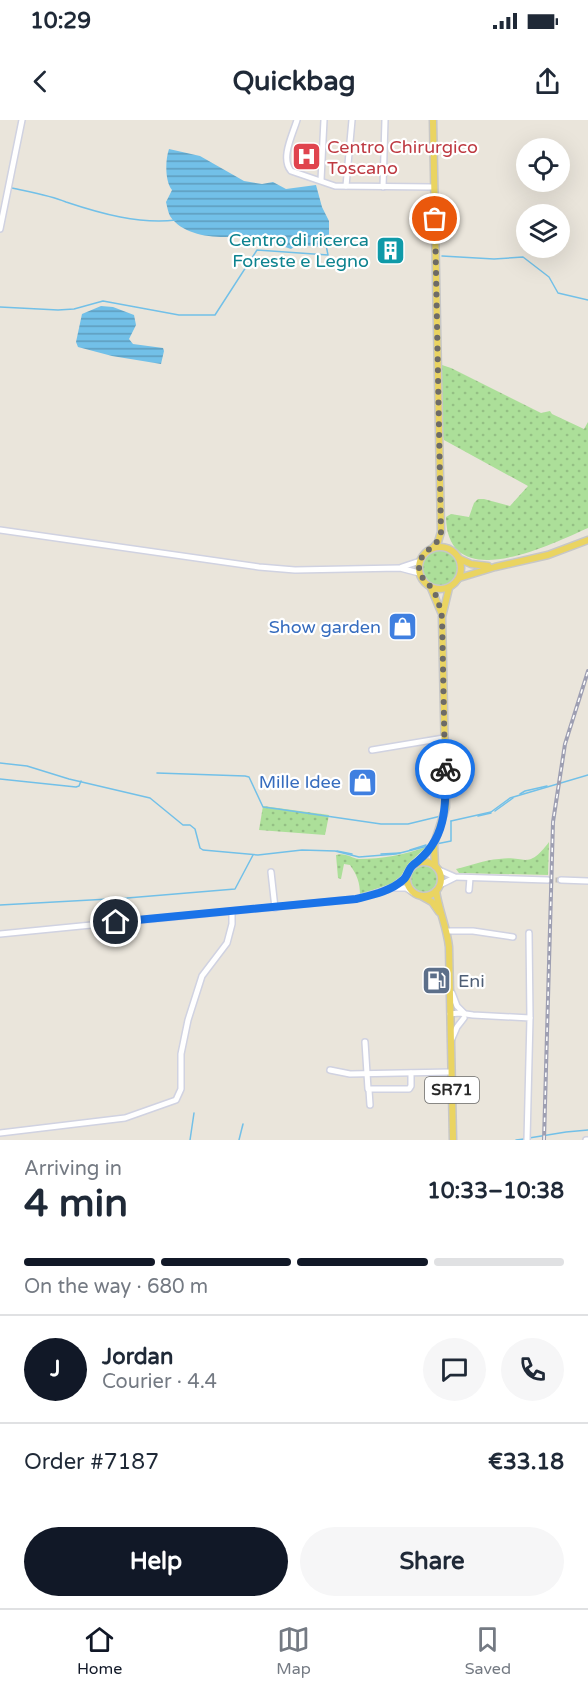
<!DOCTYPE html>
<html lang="en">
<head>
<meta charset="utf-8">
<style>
	:root { --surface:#fff; --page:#f6f6f7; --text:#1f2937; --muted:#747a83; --line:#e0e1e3; --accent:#111827 }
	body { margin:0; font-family:"Varela Round",sans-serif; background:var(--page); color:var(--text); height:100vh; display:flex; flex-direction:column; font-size:22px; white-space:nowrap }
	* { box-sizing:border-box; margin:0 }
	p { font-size:20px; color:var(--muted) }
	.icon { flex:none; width:33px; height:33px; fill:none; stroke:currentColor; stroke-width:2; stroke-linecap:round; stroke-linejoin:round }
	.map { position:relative; height:1020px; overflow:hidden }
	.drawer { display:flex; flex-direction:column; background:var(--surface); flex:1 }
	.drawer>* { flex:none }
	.buttons { position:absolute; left:516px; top:18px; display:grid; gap:12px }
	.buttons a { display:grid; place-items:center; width:54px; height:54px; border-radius:50%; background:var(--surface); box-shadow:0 6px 24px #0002; font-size:30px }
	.pin { position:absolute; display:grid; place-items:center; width:51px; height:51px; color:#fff; margin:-26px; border:3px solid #fff; border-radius:50%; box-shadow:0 2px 6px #0007 }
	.courier { position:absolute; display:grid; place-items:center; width:60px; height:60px; margin:-30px; border:4px solid #1a73e8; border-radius:50%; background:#fff; color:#222; box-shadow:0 2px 8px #0007 }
	.summary em { font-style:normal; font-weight:700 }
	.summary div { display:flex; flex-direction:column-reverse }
	.summary { display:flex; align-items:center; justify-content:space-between; height:102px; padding:0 24px }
	h1 { font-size:39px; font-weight:700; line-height:45px }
	.bar { display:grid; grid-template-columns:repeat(4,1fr); gap:9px 6px; align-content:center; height:72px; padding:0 24px }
	.bar i { height:8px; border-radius:4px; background:var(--line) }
	.bar .active { background:var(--accent) }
	.bar p { grid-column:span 4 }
	.line { display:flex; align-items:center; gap:15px; padding:0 24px; border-top:2px solid var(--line) }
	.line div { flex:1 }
	.round { display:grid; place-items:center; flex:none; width:63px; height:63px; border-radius:32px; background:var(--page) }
	.button { display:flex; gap:12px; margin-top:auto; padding:12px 24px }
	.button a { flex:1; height:69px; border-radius:36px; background:var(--accent); color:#fff; font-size:24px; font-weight:700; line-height:69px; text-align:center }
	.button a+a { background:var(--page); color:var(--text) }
	.status { display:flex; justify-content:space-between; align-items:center; height:42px; padding:0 30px; background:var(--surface); direction:ltr }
	.status svg { height:16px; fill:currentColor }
	header { display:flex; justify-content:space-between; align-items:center; height:78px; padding:0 24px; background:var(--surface); font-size:27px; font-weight:700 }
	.tabs { display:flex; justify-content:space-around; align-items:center; height:84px; border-top:2px solid var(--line); background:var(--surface); font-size:16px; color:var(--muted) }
	.tabs a { display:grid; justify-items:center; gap:3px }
	.tabs .active { color:var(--accent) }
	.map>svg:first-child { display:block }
	.green { fill:url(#green-dots) }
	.water { fill:url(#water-rules) }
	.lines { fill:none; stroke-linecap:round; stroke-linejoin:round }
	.stream { stroke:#72c0e8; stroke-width:1.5 }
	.minor-tunnel { stroke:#c3bfb7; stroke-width:5; stroke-dasharray:5 2.5; stroke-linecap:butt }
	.minor-casing { stroke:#d0d2e1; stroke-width:8 }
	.major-casing { stroke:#c7c7c7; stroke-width:9 }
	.minor { stroke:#fff; stroke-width:5 }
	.major { stroke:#ead461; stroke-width:6 }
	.rail-casing { stroke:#9e9fb2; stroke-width:4 }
	.rail { stroke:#fff; stroke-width:1.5; stroke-dasharray:4.5; stroke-linecap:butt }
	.done { stroke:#6d6b67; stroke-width:6; stroke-dasharray:0 10.8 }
	.route { stroke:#1a73e8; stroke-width:8 }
	.labels { text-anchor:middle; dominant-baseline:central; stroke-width:4.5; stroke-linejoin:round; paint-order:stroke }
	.shield { fill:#fff; stroke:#696969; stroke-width:1.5 }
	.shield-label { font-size:16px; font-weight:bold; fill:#292929 }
	.health-label { font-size:18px; fill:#be3a42; stroke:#fff; text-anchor:start }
	.culture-label { font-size:18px; fill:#0d838f; stroke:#fff; text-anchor:end }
	.shop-label { font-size:18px; fill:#366cbe; stroke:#fff; text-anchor:end }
	.service-label { font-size:18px; fill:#4e5e75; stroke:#fff; text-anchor:start }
</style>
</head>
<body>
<div class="status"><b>10:29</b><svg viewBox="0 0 49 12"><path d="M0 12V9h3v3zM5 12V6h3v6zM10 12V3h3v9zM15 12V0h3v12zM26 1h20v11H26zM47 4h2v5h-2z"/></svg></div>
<header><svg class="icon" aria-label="back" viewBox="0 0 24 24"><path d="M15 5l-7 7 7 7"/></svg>Quickbag<svg class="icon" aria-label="share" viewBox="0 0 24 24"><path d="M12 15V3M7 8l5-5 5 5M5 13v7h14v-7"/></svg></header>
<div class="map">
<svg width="588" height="1020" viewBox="0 0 588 1020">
	<defs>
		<pattern id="green-dots" width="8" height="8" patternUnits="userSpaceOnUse" patternTransform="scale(1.5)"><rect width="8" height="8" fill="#acdf99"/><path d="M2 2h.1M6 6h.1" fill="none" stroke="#94bf84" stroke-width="1.8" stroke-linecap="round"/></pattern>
		<pattern id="water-rules" width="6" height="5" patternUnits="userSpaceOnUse" patternTransform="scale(1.5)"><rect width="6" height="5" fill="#72c0e8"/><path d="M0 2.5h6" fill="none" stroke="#5e9cbc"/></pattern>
	</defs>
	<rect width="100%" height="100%" fill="#eae5db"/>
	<g class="green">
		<path d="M442 245 451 248 541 293 550 291 552 294 584 309 588 302V408C550 425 447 476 446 397L451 394 469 397 474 383 478 379H484L510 386 528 366 444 320 442 314Z"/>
		<circle cx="440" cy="448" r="18"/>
		<polygon points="263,686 329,695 325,715 259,710"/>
		<path d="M549 722 548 755 459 753 456 749C470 746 484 740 499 739 526 735 527 751 549 722Z"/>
		<path d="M426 727 408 744 398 761 360 775C360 762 357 755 350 745L344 744 341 759 338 758 336 735C345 732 351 738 359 739 382 739 404 735 426 727Z"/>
		<circle cx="424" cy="759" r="13"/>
	</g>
	<g class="water">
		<path d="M169 29 200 36 244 61 262 64 273 62 286 69 316 65 322 87 329 101V123L325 127 297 125 291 129 268 121 251 119 249 115C225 119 185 119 170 96 168 92 167 86 166 82L172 70C165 62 165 40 169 29Z"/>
		<polygon points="101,186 113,187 134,195 136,205 129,219 133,224 163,228 164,231 161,244 112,236 78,227 76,222 82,194"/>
	</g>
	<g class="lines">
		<g class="stream">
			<path d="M12 68C30 72 49 75 66 82 102 94 138 104 176 100"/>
			<polyline points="442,136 494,139 523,137 549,157 558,173 588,180"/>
			<polyline points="0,187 58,190 74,189 103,181 179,195 215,195 257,130 328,135 326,125"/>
			<polyline points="0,643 27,646 69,659 150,678 183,705 190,705 195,709 200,728 203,730 258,735 302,730 335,731 359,737 396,734 428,726"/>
			<polyline points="157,653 245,656 249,657 263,687 278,689 381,704 408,704 441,696"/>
			<polyline points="0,659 76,667 79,666 81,661"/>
			<polyline points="520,674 525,671 547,666"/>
			<polyline points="495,691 513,678"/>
			<polyline points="478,696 491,693"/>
			<polyline points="451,701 491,692 510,678 588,655"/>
			<polyline points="436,724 451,721 451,701"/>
			<polyline points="410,730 426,725"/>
			<polyline points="337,731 352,734"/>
			<polyline points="381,734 400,733"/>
			<polyline points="0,785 127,778 235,769 253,735"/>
			<polyline points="529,1018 566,1012 588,1010"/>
			<polyline points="190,1020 194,993"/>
			<polyline points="239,1020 243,1004"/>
			<polyline points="516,1020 524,1019"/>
		</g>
		<polyline class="minor-tunnel" points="548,760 561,760"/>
		<defs>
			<g id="minor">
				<path d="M297 0C293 14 280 38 291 51L335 66 434 67"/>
				<polyline points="321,60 324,0"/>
				<polyline points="346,66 352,0"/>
				<polyline points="383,67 385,0"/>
				<polyline points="0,109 22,0"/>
				<polyline points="0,410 259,447 295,450 400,448 419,453"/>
				<polyline points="402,447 420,441"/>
				<polyline points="372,630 444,618"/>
				<polyline points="439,750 455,757 548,760"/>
				<polyline points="271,752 275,788"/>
				<polyline points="561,760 588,761"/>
				<polyline points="440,765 454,758"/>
				<polyline points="393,768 406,768 412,772"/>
				<polyline points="469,770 470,758"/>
				<polyline points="448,811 473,811 513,817"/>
				<polyline points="529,813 530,898"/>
				<polyline points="0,814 356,779 392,768 406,757"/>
				<polyline points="452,873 457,886 464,893"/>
				<polyline points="450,894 459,893 473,895 530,898 527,1020"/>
				<polyline points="451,921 457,907 464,898"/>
				<polyline points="365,922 368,969 409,969 411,966 411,953"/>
				<polyline points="330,950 350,954 451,952"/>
				<polyline points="369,970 370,985"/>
				<polyline points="0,1013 125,998 176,980 181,969 181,934 188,900 202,856 227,823 232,804 232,791"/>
				<polyline points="586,1020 588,1020"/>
			</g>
			<g id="major">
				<polyline points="433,0 441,412 438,422 433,428"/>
				<circle cx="440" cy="448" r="21"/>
				<polyline points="460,439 471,444 488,446"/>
				<polyline points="459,458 495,447 548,435 588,420"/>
				<polyline points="431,468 441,492"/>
				<polyline points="434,725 435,746"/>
				<circle cx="424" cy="759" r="17"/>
				<polyline points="418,743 434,724 446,687 442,497 449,468"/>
				<path d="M436 771C439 791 447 808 449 827L453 1020"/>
				<polyline points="423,777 432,782 439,792"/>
			</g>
		</defs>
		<use href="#minor" class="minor-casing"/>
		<use href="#major" class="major-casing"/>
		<use href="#minor" class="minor"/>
		<use href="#major" class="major"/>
		<defs>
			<polyline id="rail" points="544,1020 553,702 565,624 588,551"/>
		</defs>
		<use href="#rail" class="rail-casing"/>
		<use href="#rail" class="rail"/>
	</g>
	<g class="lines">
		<path class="done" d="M435 99 441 412C437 430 424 427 420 442 416 456 426 460 433 470 438 478 440 488 442 497L445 649"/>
		<path class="route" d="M116 802 356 779C372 775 391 771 403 760 408 756 408 749 413 745 447 720 446 687 445 649"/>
	</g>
	<defs>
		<symbol id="hospital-square" viewBox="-11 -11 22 22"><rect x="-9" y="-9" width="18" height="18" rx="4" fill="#e0444e" stroke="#fff"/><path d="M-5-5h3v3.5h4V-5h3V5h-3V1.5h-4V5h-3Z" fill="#fff"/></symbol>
		<symbol id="building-square" viewBox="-11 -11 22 22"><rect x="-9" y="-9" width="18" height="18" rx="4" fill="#0f9aa8" stroke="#fff"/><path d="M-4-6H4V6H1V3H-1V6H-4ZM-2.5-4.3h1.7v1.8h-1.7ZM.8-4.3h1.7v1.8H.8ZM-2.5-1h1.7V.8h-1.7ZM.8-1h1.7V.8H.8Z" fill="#fff"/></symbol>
		<symbol id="shop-square" viewBox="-11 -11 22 22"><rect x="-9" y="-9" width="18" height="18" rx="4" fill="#3f7fe0" stroke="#fff"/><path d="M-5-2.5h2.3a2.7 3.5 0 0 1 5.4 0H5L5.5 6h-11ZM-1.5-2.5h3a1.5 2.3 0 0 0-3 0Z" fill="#fff"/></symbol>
		<symbol id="fuel-square" viewBox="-11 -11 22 22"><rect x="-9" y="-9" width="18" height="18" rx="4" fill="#5c6f8a" stroke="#fff"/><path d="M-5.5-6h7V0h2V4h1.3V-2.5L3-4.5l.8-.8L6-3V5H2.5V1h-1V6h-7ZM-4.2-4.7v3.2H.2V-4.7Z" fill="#fff"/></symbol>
	</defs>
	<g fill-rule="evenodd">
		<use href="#hospital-square" x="290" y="20" width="33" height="33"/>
		<use href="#building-square" x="374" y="114" width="33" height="33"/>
		<use href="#shop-square" x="386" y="490" width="33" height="33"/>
		<use href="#shop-square" x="346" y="646" width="33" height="33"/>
		<use href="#fuel-square" x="420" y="844" width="33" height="33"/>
	</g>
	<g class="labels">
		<rect class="shield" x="425" y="957" width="54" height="26" rx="4.5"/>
		<g class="shield-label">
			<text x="452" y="970">SR71</text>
		</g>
		<g class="health-label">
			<text x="327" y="27">Centro Chirurgico<tspan x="327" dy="21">Toscano</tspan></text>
		</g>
		<g class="culture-label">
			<text x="369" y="120">Centro di ricerca<tspan x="369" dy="21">Foreste e Legno</tspan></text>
		</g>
		<g class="shop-label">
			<text x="381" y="507">Show garden</text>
			<text x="341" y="662">Mille Idee</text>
		</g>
		<g class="service-label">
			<text x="458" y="861">Eni</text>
		</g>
	</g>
</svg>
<div class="buttons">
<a><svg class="icon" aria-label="locate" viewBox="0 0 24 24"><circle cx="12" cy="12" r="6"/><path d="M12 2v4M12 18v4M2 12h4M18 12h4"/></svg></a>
<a><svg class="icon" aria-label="layers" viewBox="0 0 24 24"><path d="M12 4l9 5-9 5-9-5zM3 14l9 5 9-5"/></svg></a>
</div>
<div class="pin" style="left:435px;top:99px;background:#ea580c"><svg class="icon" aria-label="bag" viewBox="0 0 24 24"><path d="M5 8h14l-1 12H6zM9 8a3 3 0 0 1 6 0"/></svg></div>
<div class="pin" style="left:116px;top:802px;background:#1f2937"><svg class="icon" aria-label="home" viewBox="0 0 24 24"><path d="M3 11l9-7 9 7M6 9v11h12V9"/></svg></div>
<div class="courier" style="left:445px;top:649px"><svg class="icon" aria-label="bike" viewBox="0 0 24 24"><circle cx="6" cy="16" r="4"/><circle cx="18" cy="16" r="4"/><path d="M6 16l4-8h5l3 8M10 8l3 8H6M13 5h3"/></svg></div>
</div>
<section class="drawer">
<div class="summary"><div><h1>4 min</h1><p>Arriving in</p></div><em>10:33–10:38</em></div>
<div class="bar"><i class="active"></i><i class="active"></i><i class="active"></i><i></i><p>On the way · 680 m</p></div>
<div class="line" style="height:108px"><b class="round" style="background:var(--accent);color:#fff">J</b><div><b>Jordan</b><p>Courier · 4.4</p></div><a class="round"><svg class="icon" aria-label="chat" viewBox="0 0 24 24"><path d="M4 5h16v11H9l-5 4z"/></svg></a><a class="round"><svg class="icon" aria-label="phone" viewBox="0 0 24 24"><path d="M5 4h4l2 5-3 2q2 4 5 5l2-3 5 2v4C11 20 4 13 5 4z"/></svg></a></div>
<div class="line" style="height:78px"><div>Order #7187</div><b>€33.18</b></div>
<div class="button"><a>Help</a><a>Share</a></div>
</section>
<nav class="tabs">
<a class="active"><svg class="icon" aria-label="home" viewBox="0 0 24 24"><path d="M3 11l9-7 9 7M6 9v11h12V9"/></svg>Home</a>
<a><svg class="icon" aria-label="map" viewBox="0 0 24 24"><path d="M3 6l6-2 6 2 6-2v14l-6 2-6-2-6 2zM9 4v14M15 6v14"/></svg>Map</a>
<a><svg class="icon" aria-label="saved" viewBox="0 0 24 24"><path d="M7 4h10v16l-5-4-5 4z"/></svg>Saved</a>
</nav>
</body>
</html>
